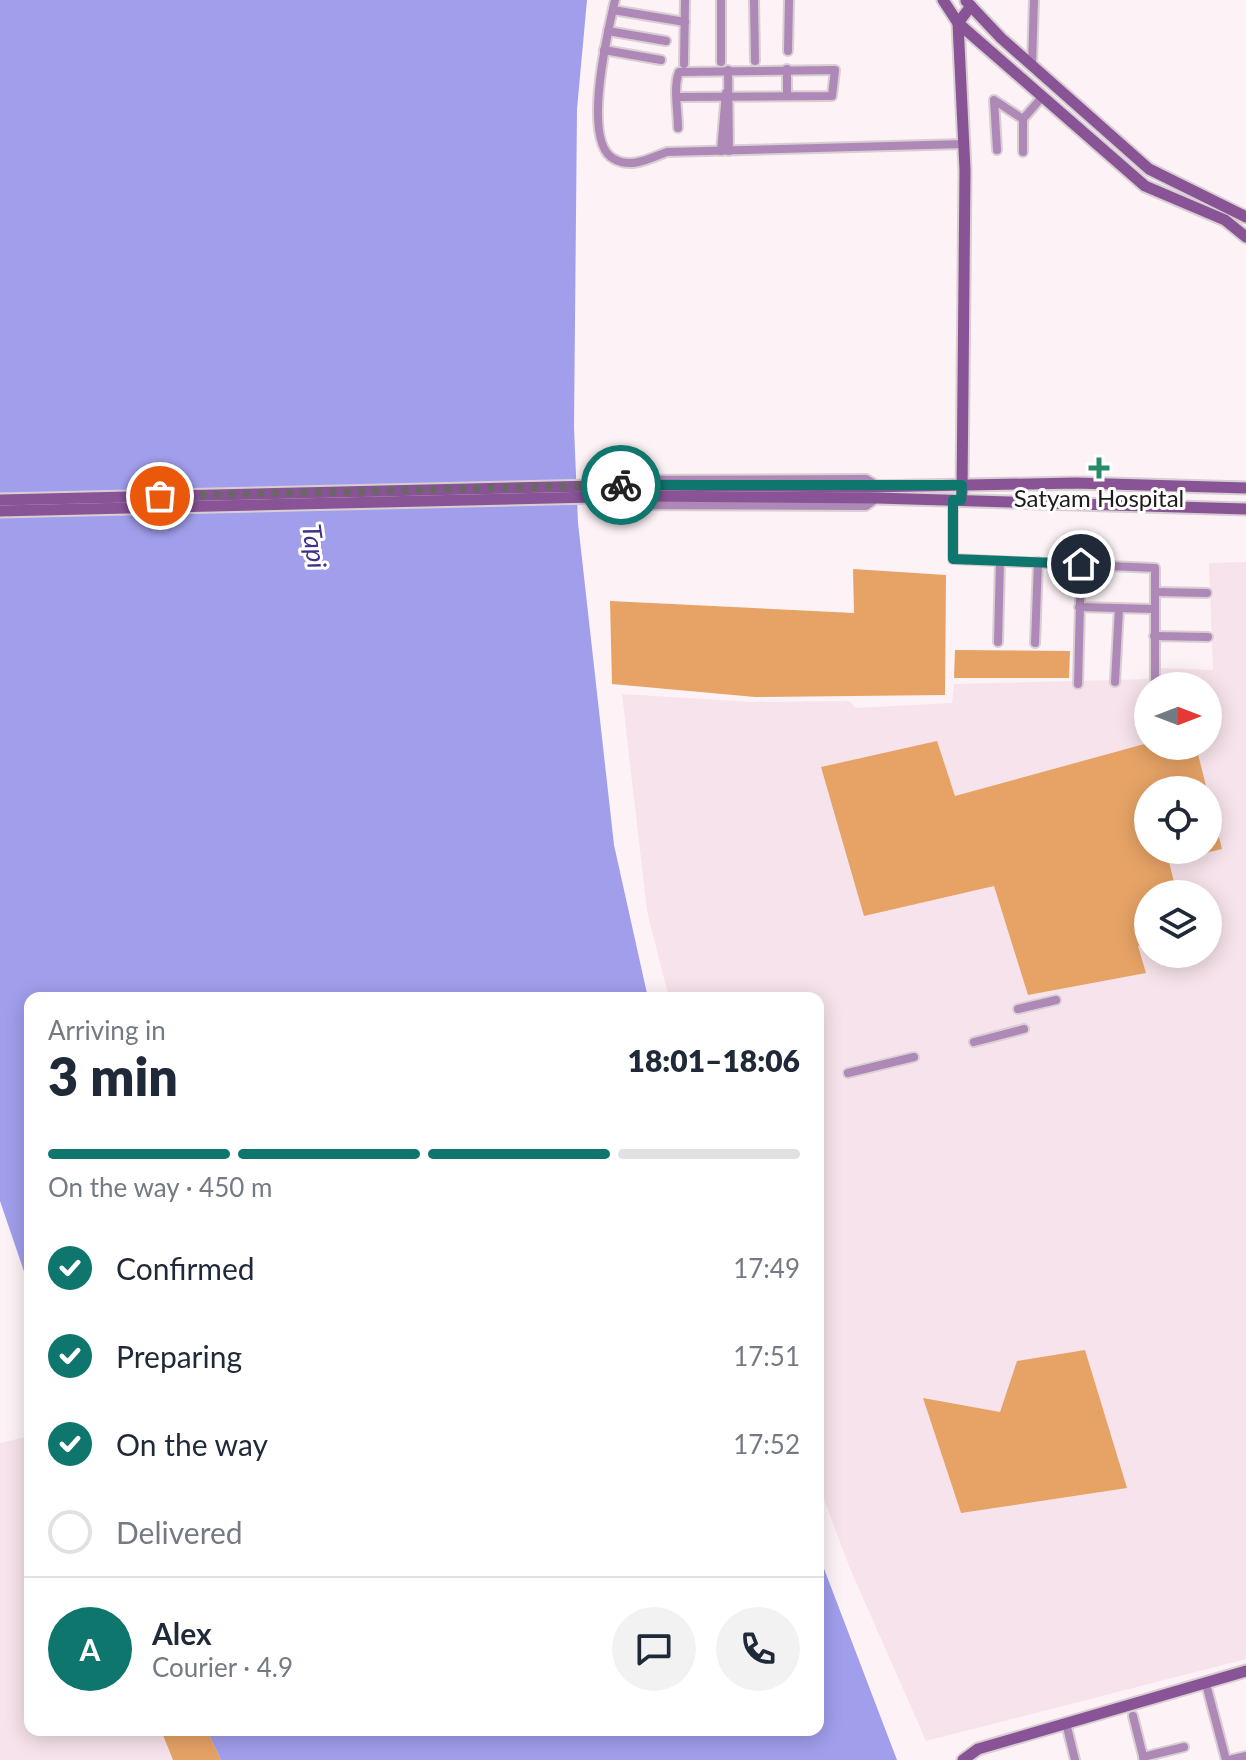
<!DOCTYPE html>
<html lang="en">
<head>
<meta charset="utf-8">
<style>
	:root { --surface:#fff; --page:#f2f2f3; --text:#1f2937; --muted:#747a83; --line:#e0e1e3; --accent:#0f766e }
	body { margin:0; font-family:Lato,sans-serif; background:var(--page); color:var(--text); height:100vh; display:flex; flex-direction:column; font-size:30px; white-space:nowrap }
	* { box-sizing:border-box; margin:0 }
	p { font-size:26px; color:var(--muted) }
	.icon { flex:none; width:44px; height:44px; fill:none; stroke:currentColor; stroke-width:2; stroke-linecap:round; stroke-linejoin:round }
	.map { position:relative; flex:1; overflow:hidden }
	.sheet { position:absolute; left:24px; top:992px; width:800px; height:744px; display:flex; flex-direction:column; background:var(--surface); border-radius:16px; box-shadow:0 4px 20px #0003 }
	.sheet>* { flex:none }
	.needle { width:52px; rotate:90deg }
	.tools { position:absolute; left:1134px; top:672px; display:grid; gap:16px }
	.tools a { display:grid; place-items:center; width:88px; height:88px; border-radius:50%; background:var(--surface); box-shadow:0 4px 20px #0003; font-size:40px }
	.pin { position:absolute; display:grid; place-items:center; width:68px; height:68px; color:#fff; margin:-34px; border:4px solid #fff; border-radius:50%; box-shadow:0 2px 8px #0007 }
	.courier { position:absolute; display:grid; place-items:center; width:80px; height:80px; margin:-40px; border:6px solid #0f766e; border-radius:50%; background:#fff; color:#222; box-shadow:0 2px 10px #0007 }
	.summary em { font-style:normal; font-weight:800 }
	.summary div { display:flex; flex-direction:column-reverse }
	.summary { display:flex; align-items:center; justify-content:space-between; height:136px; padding:0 24px }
	h1 { font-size:52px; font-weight:800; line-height:60px }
	.bar { display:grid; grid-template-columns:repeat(4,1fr); gap:12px 8px; align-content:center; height:96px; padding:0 24px }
	.bar i { height:10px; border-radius:6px; background:var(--line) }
	.bar .selected { background:var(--accent) }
	.bar p { grid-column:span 4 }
	.line { display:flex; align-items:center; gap:20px; padding:0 24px; border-top:2px solid var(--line) }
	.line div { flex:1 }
	.round { display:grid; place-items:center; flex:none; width:84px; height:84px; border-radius:42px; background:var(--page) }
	ol { padding:0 24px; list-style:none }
	li { display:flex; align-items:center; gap:24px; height:88px }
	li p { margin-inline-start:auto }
	li .icon { padding:8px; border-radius:50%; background:var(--accent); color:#fff; stroke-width:4 }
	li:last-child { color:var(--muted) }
	li i { width:44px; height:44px; border:4px solid var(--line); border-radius:50% }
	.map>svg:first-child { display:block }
	.built { fill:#f7e3eb; fill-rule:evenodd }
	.forest { fill:#e7a366 }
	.water { fill:#a19eec }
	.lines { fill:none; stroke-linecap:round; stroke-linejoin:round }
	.street-casing { stroke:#d9cfd3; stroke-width:12 }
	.secondary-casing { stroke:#d9cfd3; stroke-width:15 }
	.street { stroke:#ae89b7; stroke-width:8 }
	.secondary { stroke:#895496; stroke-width:11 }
	.secondary-bridge-casing { stroke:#d9cfd3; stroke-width:15; stroke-linecap:butt }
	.secondary-bridge { stroke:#895496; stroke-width:11 }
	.done { stroke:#6c6668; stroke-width:8; stroke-dasharray:0 14.4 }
	.route { stroke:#0f766e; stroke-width:10 }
	.poi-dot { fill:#268b66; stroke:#fff; stroke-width:3 }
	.labels { text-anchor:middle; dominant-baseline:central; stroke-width:6; stroke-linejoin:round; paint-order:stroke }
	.poi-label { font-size:24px; fill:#1e1a1b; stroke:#fff }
	.water-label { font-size:26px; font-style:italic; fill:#41318b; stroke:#fff }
</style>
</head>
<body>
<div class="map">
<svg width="1246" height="1760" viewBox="0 0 1246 1760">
	<rect width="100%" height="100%" fill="#fdf2f6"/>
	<g class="built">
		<path d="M1246 562V1659L926 1741 849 1566 818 1483V998H669L647 911 622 694 751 702 850 701 855 708 952 703 954 684 1154 679 1156 668 1213 670 1209 563ZM1148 686H1208V746H1148ZM1148 790H1208V850H1148ZM1148 894H1208V954H1148Z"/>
		<polygon points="30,1436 30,1730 214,1730 227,1760 0,1760 0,1443"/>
	</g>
	<g class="forest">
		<polygon points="853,569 946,575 945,695 755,697 612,684 610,601 854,613"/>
		<polygon points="955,650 1070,651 1069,678 954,678"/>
		<polygon points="937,741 955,796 1148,743 1148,746 1196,746 1207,790 1148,790 1148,850 1208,850 1208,793 1222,849 1169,862 1177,894 1148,894 1148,943 1138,946 1146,973 1028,995 994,886 864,916 821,767"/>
		<polygon points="1085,1350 1127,1488 961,1513 923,1398 1000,1412 1017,1361"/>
		<polygon points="161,1730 207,1730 221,1760 173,1760"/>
	</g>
	<g class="water">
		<polygon points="0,0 587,0 577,109 574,427 578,523 614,845 648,998 30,998 30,1289 0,1201"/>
		<polygon points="818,1553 897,1760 221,1760 207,1730 818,1730"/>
	</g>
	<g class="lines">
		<defs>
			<g id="street">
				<path d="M615 0C608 31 581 142 614 159 632 169 650 158 667 152L964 144"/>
				<polyline points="754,0 755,61"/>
				<polyline points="613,10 685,22"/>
				<polyline points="608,31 666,41"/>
				<polyline points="604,50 661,60"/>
				<polyline points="788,51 789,0"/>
				<polyline points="721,62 721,0"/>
				<polyline points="684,64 685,0"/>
				<polyline points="1032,65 1034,0"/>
				<polyline points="728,70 729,151"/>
				<polyline points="787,96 787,69"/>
				<path d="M677 97 832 96 835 70 679 72C673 87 678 111 678 128"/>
				<polyline points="1023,119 1023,152"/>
				<polyline points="997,150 994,100 1023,119 1043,96"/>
				<polyline points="721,151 726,93"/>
				<polyline points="877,498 866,506 608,505 605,480 866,479 878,486"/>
				<polyline points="953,500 953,559 1155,568 1155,685"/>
				<polyline points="1156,592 1207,593"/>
				<polyline points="1079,607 1154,609"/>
				<polyline points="1154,636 1208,637"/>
				<polyline points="998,642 1000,561"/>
				<polyline points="1035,643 1038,562"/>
				<polyline points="1115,682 1119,608"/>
				<polyline points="1078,684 1081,564"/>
				<polyline points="1018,1009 1056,1000"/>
				<polyline points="974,1042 1024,1029"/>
				<polyline points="848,1073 914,1057"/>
				<polyline points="1206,1684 1226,1760"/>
				<polyline points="1133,1716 1144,1760"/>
				<polyline points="1066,1723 1075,1760"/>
				<polyline points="1143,1757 1184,1747"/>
				<polyline points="1229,1760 1246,1756"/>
			</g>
			<g id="secondary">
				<polyline points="943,0 958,23 1145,186 1225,220 1246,237"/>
				<polyline points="966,1 1001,38 1149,169 1246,217"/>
				<polyline points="638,485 867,487 1076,483 1246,488"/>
				<polyline points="962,493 965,170 958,23 971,6"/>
				<polyline points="638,496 877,498 1246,509"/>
				<polyline points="963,1760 978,1749 1246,1671"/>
			</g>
		</defs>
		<use href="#street" class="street-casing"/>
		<use href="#secondary" class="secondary-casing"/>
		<use href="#street" class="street"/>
		<use href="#secondary" class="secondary"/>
		<defs>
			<g id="secondary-bridge">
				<polyline points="0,500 638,485"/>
				<polyline points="0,511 638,496"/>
			</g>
		</defs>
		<use href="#secondary-bridge" class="secondary-bridge-casing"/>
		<use href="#secondary-bridge" class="secondary-bridge"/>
	</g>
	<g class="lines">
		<polyline class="done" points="160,496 621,485"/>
		<polyline class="route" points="621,485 962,485 961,500 953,500 953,559 1081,564"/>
	</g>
	<path class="poi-dot" d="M1095 456h8v8h8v8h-8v8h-8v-8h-8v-8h8z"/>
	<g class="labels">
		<g class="poi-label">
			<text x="1099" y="497">Satyam Hospital</text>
		</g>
		<g class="water-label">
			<text transform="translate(315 546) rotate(82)">Tapi</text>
		</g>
	</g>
</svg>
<div class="tools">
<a><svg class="needle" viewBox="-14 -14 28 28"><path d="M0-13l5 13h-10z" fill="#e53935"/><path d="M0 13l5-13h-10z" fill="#747a83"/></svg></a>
<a><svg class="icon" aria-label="locate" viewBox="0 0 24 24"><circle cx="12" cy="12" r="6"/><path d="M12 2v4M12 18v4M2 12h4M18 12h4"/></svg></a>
<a><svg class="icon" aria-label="layers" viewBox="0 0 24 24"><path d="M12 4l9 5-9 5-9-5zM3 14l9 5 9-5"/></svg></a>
</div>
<div class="pin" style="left:160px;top:496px;background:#ea580c"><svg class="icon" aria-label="bag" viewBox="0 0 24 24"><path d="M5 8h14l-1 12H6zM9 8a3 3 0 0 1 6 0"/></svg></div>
<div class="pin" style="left:1081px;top:564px;background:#1f2937"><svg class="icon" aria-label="home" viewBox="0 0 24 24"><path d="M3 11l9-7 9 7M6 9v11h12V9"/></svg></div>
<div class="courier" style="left:621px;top:485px"><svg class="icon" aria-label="bike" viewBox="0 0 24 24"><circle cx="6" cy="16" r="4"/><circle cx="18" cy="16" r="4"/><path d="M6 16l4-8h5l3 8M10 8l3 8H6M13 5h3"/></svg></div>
<section class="sheet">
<div class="summary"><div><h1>3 min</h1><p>Arriving in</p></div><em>18:01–18:06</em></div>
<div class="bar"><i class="selected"></i><i class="selected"></i><i class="selected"></i><i></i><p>On the way · 450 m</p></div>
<ol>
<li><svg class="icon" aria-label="check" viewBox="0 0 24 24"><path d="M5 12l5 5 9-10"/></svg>Confirmed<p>17:49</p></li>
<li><svg class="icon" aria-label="check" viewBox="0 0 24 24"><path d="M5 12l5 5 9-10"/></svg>Preparing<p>17:51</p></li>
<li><svg class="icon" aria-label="check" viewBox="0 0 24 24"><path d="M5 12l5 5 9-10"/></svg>On the way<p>17:52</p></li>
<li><i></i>Delivered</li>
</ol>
<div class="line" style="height:144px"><b class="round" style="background:var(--accent);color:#fff">A</b><div><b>Alex</b><p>Courier · 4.9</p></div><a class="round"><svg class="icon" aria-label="chat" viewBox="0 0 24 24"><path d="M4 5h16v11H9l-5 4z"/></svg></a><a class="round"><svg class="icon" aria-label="phone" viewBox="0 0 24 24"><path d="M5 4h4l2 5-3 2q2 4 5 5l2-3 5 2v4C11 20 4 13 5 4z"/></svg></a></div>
</section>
</div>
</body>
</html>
